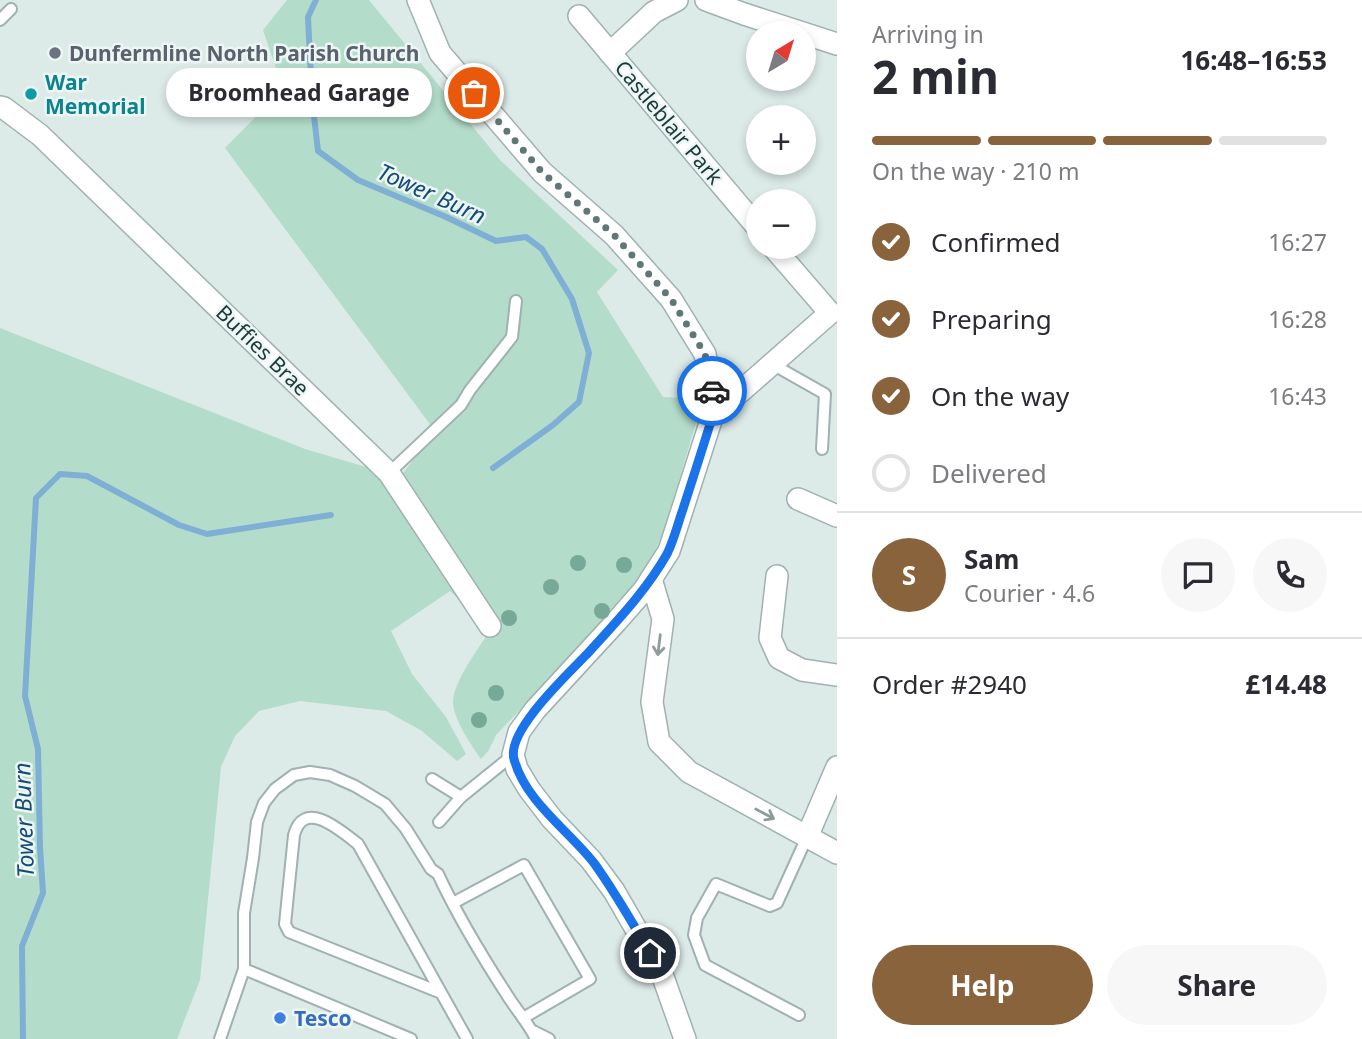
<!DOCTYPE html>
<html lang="en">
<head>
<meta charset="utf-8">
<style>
	:root { --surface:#fff; --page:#f7f7f7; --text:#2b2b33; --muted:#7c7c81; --line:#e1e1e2; --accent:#89633c }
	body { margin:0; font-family:"Noto Sans",sans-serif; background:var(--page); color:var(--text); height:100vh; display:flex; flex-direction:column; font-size:26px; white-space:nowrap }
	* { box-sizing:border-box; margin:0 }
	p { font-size:23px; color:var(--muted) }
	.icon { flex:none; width:38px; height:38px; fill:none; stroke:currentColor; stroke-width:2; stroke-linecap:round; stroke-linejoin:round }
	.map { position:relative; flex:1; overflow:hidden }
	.details { display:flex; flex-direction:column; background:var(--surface); width:525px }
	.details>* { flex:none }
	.needle { width:46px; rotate:38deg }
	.buttons { position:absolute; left:746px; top:21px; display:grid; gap:14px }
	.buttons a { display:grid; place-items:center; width:70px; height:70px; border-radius:50%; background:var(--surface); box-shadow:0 4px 10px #0003; font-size:35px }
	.pin { position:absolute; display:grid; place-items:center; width:60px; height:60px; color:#fff; margin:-30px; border:4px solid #fff; border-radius:50%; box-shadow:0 2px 7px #0007 }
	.courier { position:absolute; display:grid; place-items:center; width:70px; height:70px; margin:-35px; border:5px solid #1a73e8; border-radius:50%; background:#fff; color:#222; box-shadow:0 2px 9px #0007 }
	.bubble { position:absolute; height:49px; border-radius:24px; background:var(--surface); box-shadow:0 4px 10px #0003; font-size:23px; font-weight:700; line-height:49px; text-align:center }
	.summary em { font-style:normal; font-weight:700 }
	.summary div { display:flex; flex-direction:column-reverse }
	.summary { display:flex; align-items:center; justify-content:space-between; height:119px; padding:0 35px }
	h1 { font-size:46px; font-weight:700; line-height:52px }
	.bar { display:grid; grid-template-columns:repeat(4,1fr); gap:10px 7px; align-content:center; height:84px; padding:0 35px }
	.bar i { height:9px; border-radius:5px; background:var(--line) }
	.bar .current { background:var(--accent) }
	.bar p { grid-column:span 4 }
	.line { display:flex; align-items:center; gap:18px; padding:0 35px; border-top:2px solid var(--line) }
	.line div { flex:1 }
	.round { display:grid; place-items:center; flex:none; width:74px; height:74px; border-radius:37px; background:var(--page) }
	ol { padding:0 35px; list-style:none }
	li { display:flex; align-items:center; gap:21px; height:77px }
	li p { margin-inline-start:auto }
	li .icon { padding:7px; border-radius:50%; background:var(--accent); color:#fff; stroke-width:4 }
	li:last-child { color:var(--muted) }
	li i { width:38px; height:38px; border:4px solid var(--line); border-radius:50% }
	.action { display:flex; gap:14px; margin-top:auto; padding:14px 35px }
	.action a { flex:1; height:80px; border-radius:42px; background:var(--accent); color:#fff; font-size:28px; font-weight:700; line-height:80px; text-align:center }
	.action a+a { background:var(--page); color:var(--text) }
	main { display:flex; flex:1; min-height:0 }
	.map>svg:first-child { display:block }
	.green { fill:#b3ddca }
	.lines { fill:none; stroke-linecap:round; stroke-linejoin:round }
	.stream { stroke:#7fafd4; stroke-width:6 }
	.service-casing { stroke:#9fb1b0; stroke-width:14 }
	.minor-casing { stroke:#9fb1b0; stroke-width:24 }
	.tertiary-casing { stroke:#9fb1b0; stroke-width:24 }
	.service { stroke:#fff; stroke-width:10 }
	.minor { stroke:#fff; stroke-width:21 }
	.tertiary { stroke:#fff; stroke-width:21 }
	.tree { fill:#77a999 }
	.oneway { stroke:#8e9c9c }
	.done { stroke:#607777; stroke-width:7; stroke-dasharray:0 12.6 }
	.route { stroke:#1a73e8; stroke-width:9 }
	.worship-dot { fill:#6b7280; stroke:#ecf6f4; stroke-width:2.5 }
	.culture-dot { fill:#0f9aa8; stroke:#ecf6f4; stroke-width:2.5 }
	.shop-dot { fill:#3f7fe0; stroke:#ecf6f4; stroke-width:2.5 }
	.labels { text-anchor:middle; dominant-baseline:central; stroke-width:5; stroke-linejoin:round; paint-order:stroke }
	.worship-label { font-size:21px; font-weight:bold; fill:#5b616d; stroke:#ecf6f4; text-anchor:start }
	.culture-label { font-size:21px; font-weight:bold; fill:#0d838f; stroke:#ecf6f4; text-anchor:start }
	.street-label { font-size:21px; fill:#1d393a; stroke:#ecf6f4 }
	.shop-label { font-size:21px; font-weight:bold; fill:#366cbe; stroke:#ecf6f4; text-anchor:start }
	.water-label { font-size:23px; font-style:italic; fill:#144b79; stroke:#ecf6f4 }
</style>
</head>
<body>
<main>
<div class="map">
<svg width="837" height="1039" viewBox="0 0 837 1039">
	<rect width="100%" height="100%" fill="#dceae8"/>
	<path class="green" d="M287 0H369L500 160 618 270 597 292 663 397 703 399 664 531 649 564 631 593 496 735 489 750 481 759C471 745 455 721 453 704 452 683 477 652 487 634L486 625 450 591 391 631 412 674 446 717 466 754 457 761 422 731 386 711 300 701 259 711 235 736 221 767 200 980 177 1039H0V328L305 449 400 477 435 431 225 148 283 89 263 30Z"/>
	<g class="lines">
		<g class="stream">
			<polyline points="316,0 308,17 312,99 318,151 358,180 446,217 496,241 526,237 542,249 572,299 589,353 579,402 553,425 493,468"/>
			<polyline points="23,1039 22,946 43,893 40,847 38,749 25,696 36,498 60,474 87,476 179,525 207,534 331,515"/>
		</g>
		<defs>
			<g id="service">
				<polyline points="0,20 11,9"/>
				<polyline points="772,364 825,394 822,449"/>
				<polyline points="389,473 461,405 470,390 512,337 516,301"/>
				<polyline points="432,779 461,797"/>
				<polyline points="439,822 461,797 513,755"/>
				<polyline points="453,903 524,865 590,979 523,1018"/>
				<polyline points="244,969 411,1039"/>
				<path d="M439 992 289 932 285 924 294 835C304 798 340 830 358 844L467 1039"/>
				<polyline points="799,1015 705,965 694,935 697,918 716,884 770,906 777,903 807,837"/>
				<polyline points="533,1031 549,1039"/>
				<path d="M220 1039 244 969V913L253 858 257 822 264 803 275 789 294 775 310 772 330 775 355 786 385 804 406 829 431 869 438 874C458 917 483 958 509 998 518 1012 529 1024 536 1039"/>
			</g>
			<g id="minor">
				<polyline points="706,0 744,14 837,44"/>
				<polyline points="579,16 758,228"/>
				<polyline points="610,53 654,12 677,0"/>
				<polyline points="0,107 4,108 40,135 389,473 490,626"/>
				<polyline points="773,247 830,313"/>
				<polyline points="715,408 740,392 830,313"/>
				<polyline points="798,499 837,516"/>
				<polyline points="777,576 770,638 779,658 802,670 837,675"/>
				<polyline points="651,579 663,619 652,702 659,742 689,772 837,853"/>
				<polyline points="807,837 837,767"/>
			</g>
			<polyline id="tertiary" points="418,0 440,53 542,172 614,235 671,299 705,354 715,408 669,551 644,590 616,622 535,710 519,732 513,755 517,769 529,789 552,819 591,860 614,891 662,974 685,1039"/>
		</defs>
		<use href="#service" class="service-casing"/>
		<use href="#minor" class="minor-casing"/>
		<use href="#tertiary" class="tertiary-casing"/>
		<use href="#service" class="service"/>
		<use href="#minor" class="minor"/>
		<use href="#tertiary" class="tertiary"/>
	</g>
	<g class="tree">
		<circle cx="578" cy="563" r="8"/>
		<circle cx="624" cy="565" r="8"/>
		<circle cx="551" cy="587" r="8"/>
		<circle cx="602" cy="611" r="8"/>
		<circle cx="509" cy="618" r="8"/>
		<circle cx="496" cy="693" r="8"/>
		<circle cx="479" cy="720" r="8"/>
	</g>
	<defs><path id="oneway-shaft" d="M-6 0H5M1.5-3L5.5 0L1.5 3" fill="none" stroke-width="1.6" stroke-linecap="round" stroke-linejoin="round" transform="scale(1.75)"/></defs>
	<g class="oneway">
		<use href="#oneway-shaft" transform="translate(659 645) rotate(97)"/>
		<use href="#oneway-shaft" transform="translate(765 814) rotate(28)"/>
	</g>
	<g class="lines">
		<polyline class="done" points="474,93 542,172 614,235 671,299 705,354 712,391"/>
		<path class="route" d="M650 953C632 922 615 892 594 863 568 830 525 801 514 759 506 731 569 673 588 653 616 622 646 591 667 554 674 540 678 523 683 509 694 475 705 441 715 408L712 391"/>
	</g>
	<circle class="worship-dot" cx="55" cy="53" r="7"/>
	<circle class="culture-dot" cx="31" cy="94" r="7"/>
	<circle class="shop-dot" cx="280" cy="1018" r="7"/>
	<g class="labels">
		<g class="worship-label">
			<text x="69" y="53">Dunfermline North Parish Church</text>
		</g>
		<g class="culture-label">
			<text x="45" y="82">War<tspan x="45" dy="24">Memorial</tspan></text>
		</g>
		<g class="street-label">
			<text transform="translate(669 122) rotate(50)">Castleblair Park</text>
			<text transform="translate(263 350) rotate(44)">Buffies Brae</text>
		</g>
		<g class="shop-label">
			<text x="294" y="1018">Tesco</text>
		</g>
		<g class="water-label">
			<text transform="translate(432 193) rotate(24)">Tower Burn</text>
			<text transform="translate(23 820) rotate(-92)">Tower Burn</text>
		</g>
	</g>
</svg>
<div class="buttons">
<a><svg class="needle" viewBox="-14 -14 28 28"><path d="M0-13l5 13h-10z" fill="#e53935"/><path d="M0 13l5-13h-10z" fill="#7c7c81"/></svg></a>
<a>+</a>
<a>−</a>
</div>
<div class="pin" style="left:474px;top:93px;background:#ea580c"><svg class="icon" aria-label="bag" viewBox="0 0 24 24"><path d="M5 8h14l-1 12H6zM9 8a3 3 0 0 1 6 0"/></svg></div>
<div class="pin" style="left:650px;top:953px;background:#1f2937"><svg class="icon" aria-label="home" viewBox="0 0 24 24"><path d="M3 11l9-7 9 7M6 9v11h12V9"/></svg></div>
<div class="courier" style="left:712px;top:391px"><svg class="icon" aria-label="car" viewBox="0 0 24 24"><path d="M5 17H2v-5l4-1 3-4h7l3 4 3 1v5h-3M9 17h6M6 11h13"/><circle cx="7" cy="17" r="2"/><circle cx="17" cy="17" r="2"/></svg></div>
<div class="bubble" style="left:166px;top:68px;width:266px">Broomhead Garage</div>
</div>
<section class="details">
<div class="summary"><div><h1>2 min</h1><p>Arriving in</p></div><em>16:48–16:53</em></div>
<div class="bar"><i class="current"></i><i class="current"></i><i class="current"></i><i></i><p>On the way · 210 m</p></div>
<ol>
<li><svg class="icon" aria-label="check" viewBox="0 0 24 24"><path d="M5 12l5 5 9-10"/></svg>Confirmed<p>16:27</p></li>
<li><svg class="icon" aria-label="check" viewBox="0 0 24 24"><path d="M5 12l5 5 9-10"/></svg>Preparing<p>16:28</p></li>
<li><svg class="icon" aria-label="check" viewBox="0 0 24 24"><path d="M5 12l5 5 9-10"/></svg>On the way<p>16:43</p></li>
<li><i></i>Delivered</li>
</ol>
<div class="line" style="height:126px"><b class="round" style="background:var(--accent);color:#fff">S</b><div><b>Sam</b><p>Courier · 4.6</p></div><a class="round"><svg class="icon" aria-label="chat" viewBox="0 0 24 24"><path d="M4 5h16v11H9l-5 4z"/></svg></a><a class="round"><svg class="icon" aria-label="phone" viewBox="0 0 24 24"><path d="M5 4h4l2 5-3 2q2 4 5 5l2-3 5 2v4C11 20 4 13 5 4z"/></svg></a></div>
<div class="line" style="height:91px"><div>Order #2940</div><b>£14.48</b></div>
<div class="action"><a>Help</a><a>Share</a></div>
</section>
</main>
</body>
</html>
